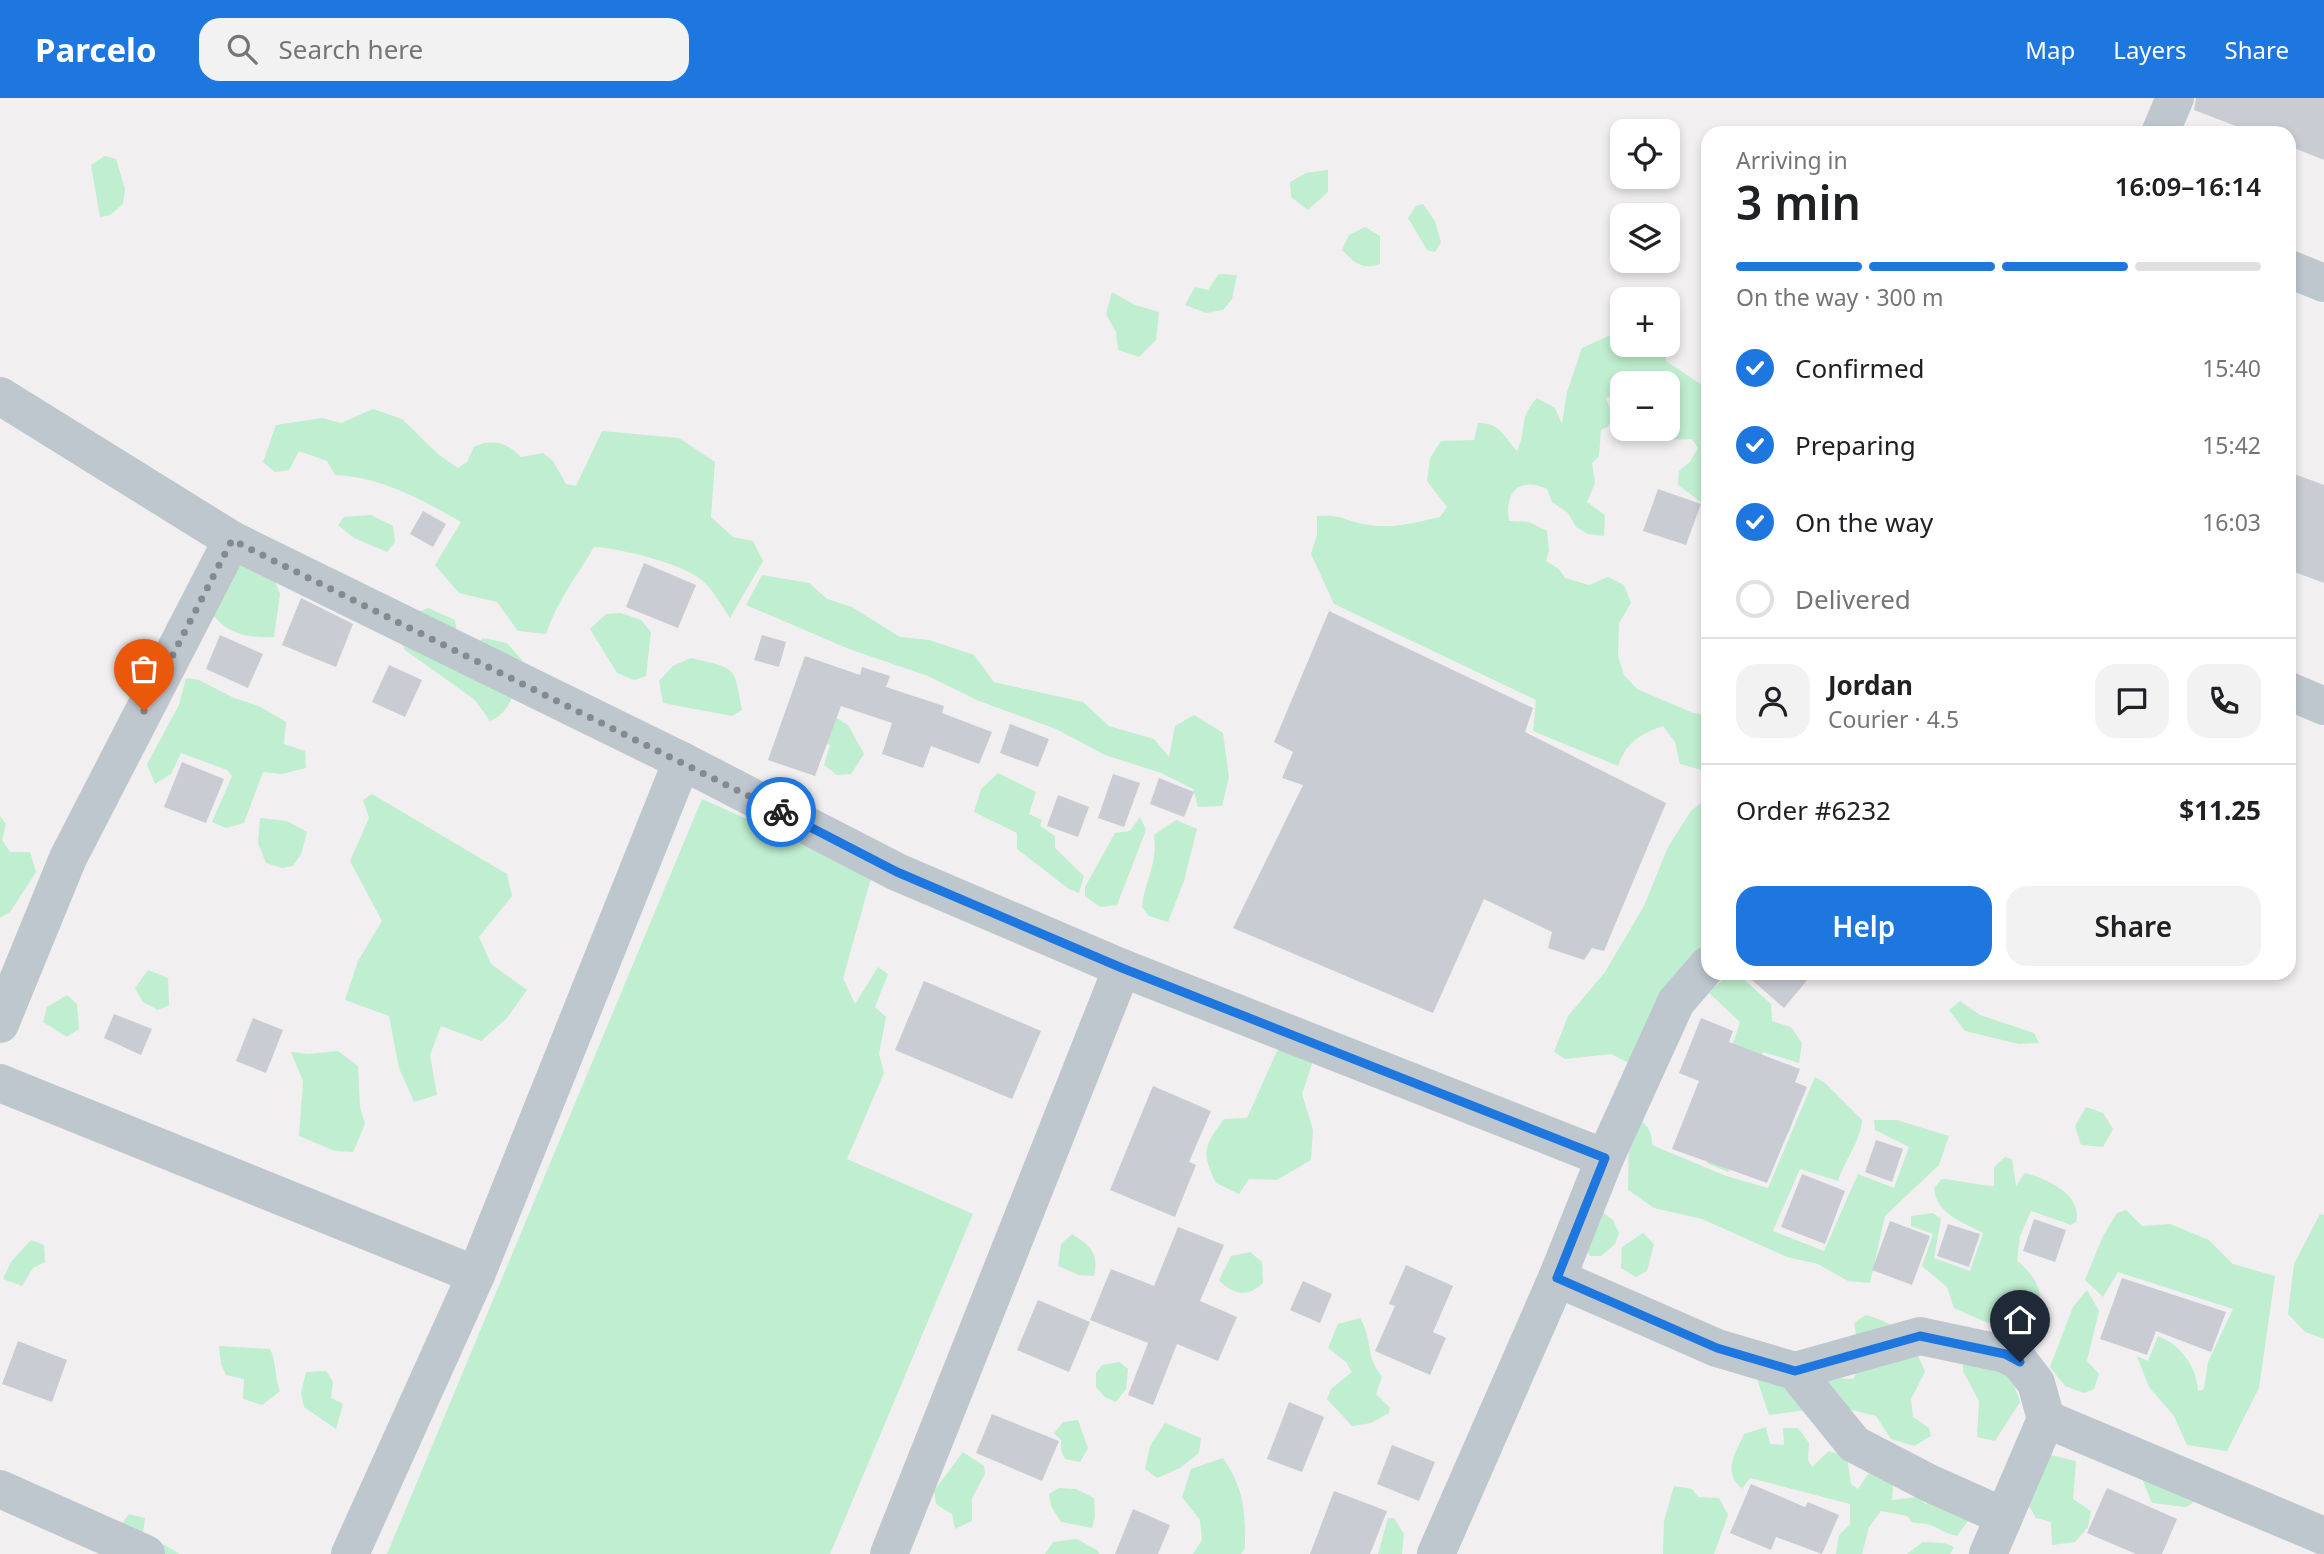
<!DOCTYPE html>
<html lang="en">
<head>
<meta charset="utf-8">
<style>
	:root { --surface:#fff; --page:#f2f2f2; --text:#202124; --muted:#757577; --line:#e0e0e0; --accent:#1e77de }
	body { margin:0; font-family:"Noto Sans",sans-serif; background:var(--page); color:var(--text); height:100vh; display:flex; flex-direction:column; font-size:26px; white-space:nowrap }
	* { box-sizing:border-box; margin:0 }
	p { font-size:23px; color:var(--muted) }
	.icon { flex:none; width:38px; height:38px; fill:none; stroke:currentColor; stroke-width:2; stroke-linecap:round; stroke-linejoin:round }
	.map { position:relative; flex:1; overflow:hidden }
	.sheet { position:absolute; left:1701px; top:28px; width:595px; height:854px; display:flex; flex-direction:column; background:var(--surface); border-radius:21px; box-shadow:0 4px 10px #0003 }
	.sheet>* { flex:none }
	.buttons { position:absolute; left:1610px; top:21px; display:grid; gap:14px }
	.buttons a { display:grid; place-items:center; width:70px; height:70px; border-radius:14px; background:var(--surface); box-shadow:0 4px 10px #0003; font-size:35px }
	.pin { position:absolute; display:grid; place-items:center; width:60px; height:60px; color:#fff; margin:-72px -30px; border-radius:50% 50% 50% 0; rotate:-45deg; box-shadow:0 0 7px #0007 }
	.pin .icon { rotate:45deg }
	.courier { position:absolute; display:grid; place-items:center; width:70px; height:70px; margin:-35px; border:5px solid #1e77de; border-radius:50%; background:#fff; color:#222; box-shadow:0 2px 9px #0007 }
	.overview em { font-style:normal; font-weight:600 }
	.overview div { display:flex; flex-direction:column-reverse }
	.overview { display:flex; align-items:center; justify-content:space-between; height:119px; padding:0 35px }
	h1 { font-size:46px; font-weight:600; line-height:52px }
	.bar { display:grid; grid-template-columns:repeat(4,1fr); gap:10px 7px; align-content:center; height:84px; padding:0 35px }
	.bar i { height:9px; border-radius:5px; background:var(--line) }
	.bar .active { background:var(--accent) }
	.bar p { grid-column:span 4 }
	.line { display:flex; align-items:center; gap:18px; padding:0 35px; border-top:2px solid var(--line) }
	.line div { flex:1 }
	.round { display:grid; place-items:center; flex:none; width:74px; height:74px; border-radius:21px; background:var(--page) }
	ol { padding:0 35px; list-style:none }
	li { display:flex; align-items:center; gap:21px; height:77px }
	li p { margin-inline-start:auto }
	li .icon { padding:7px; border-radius:50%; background:var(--accent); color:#fff; stroke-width:4 }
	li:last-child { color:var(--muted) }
	li i { width:38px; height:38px; border:4px solid var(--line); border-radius:50% }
	.button { display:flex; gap:14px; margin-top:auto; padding:14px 35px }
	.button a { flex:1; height:80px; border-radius:21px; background:var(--accent); color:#fff; font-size:28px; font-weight:600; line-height:80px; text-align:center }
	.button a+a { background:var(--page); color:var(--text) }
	header { display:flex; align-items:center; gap:42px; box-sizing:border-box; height:98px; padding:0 35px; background:var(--accent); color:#fff }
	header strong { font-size:33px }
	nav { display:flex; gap:38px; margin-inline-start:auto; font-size:24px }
	.search { width:490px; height:63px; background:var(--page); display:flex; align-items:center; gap:18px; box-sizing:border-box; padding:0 24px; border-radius:21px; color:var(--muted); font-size:26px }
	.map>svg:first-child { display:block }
	.green { fill:#bfeed0 }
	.building { fill:#c9ccd2 }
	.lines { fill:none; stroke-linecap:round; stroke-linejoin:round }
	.minor { stroke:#bec7ce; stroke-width:38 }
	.done { stroke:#848a90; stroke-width:7; stroke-dasharray:0 12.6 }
	.route { stroke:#1e77de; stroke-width:9 }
</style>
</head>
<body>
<header>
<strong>Parcelo</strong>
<div class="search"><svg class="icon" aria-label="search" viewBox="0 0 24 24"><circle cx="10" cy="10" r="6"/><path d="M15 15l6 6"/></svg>Search here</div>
<nav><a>Map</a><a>Layers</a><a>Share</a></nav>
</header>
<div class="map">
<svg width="2324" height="1456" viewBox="0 0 2324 1456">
	<rect width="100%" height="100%" fill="#f2eff0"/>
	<g class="green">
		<polygon points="105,58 116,61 125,91 123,106 110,117 100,119 91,67"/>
		<polygon points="1328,72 1328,94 1308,112 1291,99 1290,84 1306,75"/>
		<polygon points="1423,106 1435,123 1441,144 1435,154 1427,152 1408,120 1416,108"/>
		<path d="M1365 129 1380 138V166C1362 172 1355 165 1342 152L1349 137Z"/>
		<polygon points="1219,176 1237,177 1232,201 1223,212 1206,215 1185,207 1195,189 1208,192"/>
		<polygon points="1112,194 1135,207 1159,214 1156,242 1139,259 1118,252 1116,234 1106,216"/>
		<path d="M1617 234 1622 235V247H1665L1666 263 1708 291V454L1701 446 1706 408 1678 387 1679 373 1690 364 1698 350 1692 341C1673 342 1659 342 1643 331H1668V285H1622V295L1606 300 1612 317 1609 328 1601 332 1599 358 1592 365 1595 385 1587 404 1605 417 1604 438 1588 436 1576 429 1568 415 1552 404 1547 391C1519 378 1504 394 1509 423L1529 424 1547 433 1549 453 1546 463 1559 471 1565 480 1589 487 1608 479 1624 487 1631 505 1619 525 1618 558 1624 577 1637 591 1693 615 1708 617V689L1705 673 1680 666 1675 644 1663 628C1640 636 1626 645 1618 668L1533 633 1536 602 1334 506 1311 456 1317 437V418C1345 416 1346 424 1370 427 1394 431 1417 424 1440 419L1447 409 1427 383 1430 360 1441 343 1474 342 1478 325C1500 324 1504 339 1517 353 1528 329 1517 322 1537 300L1555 310 1562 326 1567 294 1582 250Z"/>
		<path d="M373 311 402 321 439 357 458 370 467 364 474 349C492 340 508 345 521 359L543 355 553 363 566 386 576 388 602 333 679 340 715 364 711 419 733 439 753 443 763 463 730 520C722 508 714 494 704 484 686 466 619 450 594 449 577 478 557 503 546 536L518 533 497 504 459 495 435 467 461 424C421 401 381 379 335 377L327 363 299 353 289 372 275 374 263 364 276 327 322 320 341 325Z"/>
		<polygon points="371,417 393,428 395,444 387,454 354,440 338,427 344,419"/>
		<path d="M236 465 269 467 280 496 274 539C250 540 227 537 212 515Z"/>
		<polygon points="762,477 809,485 827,501 852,509 900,539 929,542 974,557 994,584 1083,604 1109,628 1154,641 1169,659 1175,628 1194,617 1223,635 1229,679 1222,708 1198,709 1193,691 1161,675 1105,657 1056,631 979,603 928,578 849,551 746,507"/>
		<path d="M428 510 455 522 458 543 467 555 483 540 507 545 522 562C516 586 514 613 490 623L475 602 405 552 395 531 404 521Z"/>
		<polygon points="621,515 641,522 651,534 646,578 634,582 617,575 590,531 606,516"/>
		<path d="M691 560C736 571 734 566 742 612L732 618 663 605 659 583 673 568Z"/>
		<polygon points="186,580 199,582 234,600 259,608 286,624 284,646 305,653 306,670 282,676 263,674 244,725 226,730 212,724 232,678 227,672 181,655 171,676 155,686 147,666 179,607"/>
		<polygon points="830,616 848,627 864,656 851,676 837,677 824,667 830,647 800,635"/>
		<polygon points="998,675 1036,694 1029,716 1042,722 1040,728 1055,738 1055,750 1084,778 1079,795 1069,791 1017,751 1017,735 974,714 981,691"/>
		<polygon points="372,696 507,776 512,798 479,839 491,866 527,892 507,920 481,943 441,928 430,957 437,997 414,1004 399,970 389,918 345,902 358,863 382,823 350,763 369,720 363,702"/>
		<polygon points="1708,699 1707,859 1645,973 1611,956 1565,961 1554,954 1568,918 1605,874 1644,808 1668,749 1691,713"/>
		<polygon points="702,701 872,777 843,880 855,906 878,869 888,876 875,909 886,919 879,956 884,975 847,1061 973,1116 830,1456 387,1456"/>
		<polygon points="0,718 6,726 2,742 10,754 30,754 36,774 10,814 0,820"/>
		<polygon points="1140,719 1146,732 1117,807 1100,809 1085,798 1085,789 1115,735 1130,733"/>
		<polygon points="260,720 287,723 307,734 301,756 293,768 282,770 266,765 258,745"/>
		<path d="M1176 722 1197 731 1184 783 1168 824 1149 818 1142 809C1145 781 1158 767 1154 737Z"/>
		<polygon points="148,872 168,880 169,907 158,912 143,904 135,890"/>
		<polygon points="1739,877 1771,906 1772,923 1791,929 1802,945 1799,965 1763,954 1744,1000 1794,1019 1789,1035 1748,1021 1728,1074 1707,1065 1732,1002 1731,952 1740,924 1708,894 1725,880"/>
		<polygon points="67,897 77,906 79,931 67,939 43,924 47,909"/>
		<polygon points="1960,903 1980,917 2034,935 2039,945 2019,946 1965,933 1949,912"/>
		<path d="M1300 941 1315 957 1302 996 1313 1032 1311 1062 1277 1082 1249 1081 1239 1096 1216 1085C1201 1054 1204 1048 1224 1021L1247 1020 1277 953Z"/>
		<polygon points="338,953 358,968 360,1009 365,1026 353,1054 335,1053 299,1038 303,983 291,954 308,956"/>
		<path d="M1815 979 1825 985 1862 1022C1860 1045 1846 1059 1838 1083L1800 1071 1773 1133 1824 1153 1858 1076 1894 1090 1909 1049 1875 1032 1874 1022H1897L1949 1038 1939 1067 1885 1118 1870 1185 1848 1183 1818 1166 1787 1159 1702 1121 1654 1110 1628 1092 1629 1033 1636 1019C1648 1027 1652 1033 1652 1047L1726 1078 1768 1090Z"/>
		<polygon points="2086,1009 2103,1015 2113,1031 2103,1049 2081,1047 2075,1028"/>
		<path d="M2005 1059 2012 1061 2016 1088 2025 1075C2047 1081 2083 1097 2076 1124L2071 1127 2031 1113 2020 1138 2017 1163C2035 1176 2053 1205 2027 1220 2023 1222 2016 1227 2012 1228 1994 1230 1970 1217 1954 1210L1947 1189 1922 1168 1933 1136 1911 1128V1118L1933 1115 1941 1121 1934 1160 1970 1173 1983 1135C1963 1124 1936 1116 1934 1090L1942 1081C1960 1082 1975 1087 1994 1088V1069Z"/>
		<path d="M2126 1112 2142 1128 2170 1126 2209 1142 2233 1166 2275 1178 2259 1290 2227 1353 2187 1347 2174 1318 2149 1289 2137 1258 2148 1263 2158 1238C2180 1246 2197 1269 2198 1293L2204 1291 2208 1264 2233 1211 2118 1174 2103 1199 2085 1182 2103 1138 2117 1115Z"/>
		<polygon points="1601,1113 1613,1122 1619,1135 1615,1146 1601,1158 1590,1158 1580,1137"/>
		<polygon points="2320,1116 2324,1117 2324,1241 2305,1234 2288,1216 2294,1166"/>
		<polygon points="1643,1135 1654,1146 1647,1173 1636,1179 1621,1170 1622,1149"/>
		<path d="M1072 1136C1090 1148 1099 1154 1094 1178L1079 1177 1058 1168 1061 1146Z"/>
		<polygon points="31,1142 44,1147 45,1164 33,1170 22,1188 3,1181 11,1164"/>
		<path d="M1250 1154 1262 1164 1263 1185C1248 1200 1233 1197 1219 1182L1231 1158Z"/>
		<polygon points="2087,1192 2099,1213 2087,1263 2099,1276 2094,1291 2084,1295 2065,1288 2050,1269 2073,1209"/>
		<path d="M1866 1217C1900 1227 1912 1240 1925 1274L1911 1301 1913 1319 1929 1330 1931 1338 1914 1348 1891 1341 1876 1318 1836 1308 1769 1317 1755 1275 1853 1281 1861 1266 1854 1225Z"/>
		<path d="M1360 1220C1374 1244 1364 1256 1382 1279L1376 1296 1390 1310 1389 1315 1371 1325 1352 1328 1327 1301 1331 1291 1352 1274 1346 1264 1328 1250 1338 1226Z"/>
		<path d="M219 1248 270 1251C277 1265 274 1278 280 1293L262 1307 243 1301 244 1281 226 1277 221 1266Z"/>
		<polygon points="1963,1251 2007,1268 2020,1304 1995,1343 1977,1339 1979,1303 1963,1273"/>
		<polygon points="1119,1264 1128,1271 1126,1291 1116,1304 1105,1299 1096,1289 1096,1275 1102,1267"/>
		<polygon points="326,1273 333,1284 331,1300 343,1306 336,1331 304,1309 301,1295 306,1274"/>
		<polygon points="1078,1322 1088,1350 1080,1364 1065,1361 1061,1352 1061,1342 1054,1335 1063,1324"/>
		<polygon points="1165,1325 1201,1340 1199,1355 1180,1370 1157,1380 1145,1371 1150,1348"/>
		<path d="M1766 1329 1770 1346 1784 1347 1783 1330H1798L1809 1345 1808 1362 1812 1369 1829 1353 1847 1359 1851 1386 1858 1391 1868 1376 1879 1372 1893 1388 1892 1402 1917 1399 1926 1406 1940 1394 1968 1423 1957 1438C1936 1433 1938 1425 1913 1425L1907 1418 1881 1413 1869 1429 1862 1456H1836L1839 1437 1850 1426V1406L1750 1380 1742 1391C1722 1373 1735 1357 1744 1336Z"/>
		<polygon points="963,1354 984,1368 985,1376 972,1400 972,1423 955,1431 952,1416 936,1406 934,1393"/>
		<polygon points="2043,1355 2076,1363 2073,1401 2091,1413 2088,1429 2075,1444 2052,1447 2051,1424 2036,1420 2025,1401"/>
		<path d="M1223 1360C1245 1393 1245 1412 1245 1450L1241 1456H1193L1202 1442 1200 1422 1182 1399 1191 1371Z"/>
		<polygon points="2148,1373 2194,1404 2186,1409 2152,1405 2143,1383"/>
		<polygon points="1674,1388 1692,1391 1698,1399 1719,1400 1728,1417 1714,1456 1663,1456 1664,1423"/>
		<polygon points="1059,1390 1076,1391 1094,1400 1095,1419 1092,1430 1061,1424 1051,1408 1049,1396"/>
		<polygon points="129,1416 145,1420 143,1435 180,1456 108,1456 115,1436"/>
		<polygon points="1388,1420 1394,1420 1404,1436 1402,1456 1378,1456"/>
		<polygon points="1077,1441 1098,1453 1099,1456 1045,1456 1053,1444"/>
		<polygon points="1923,1444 1944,1445 1954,1449 1950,1456 1907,1456"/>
	</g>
	<g class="building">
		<polygon points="2196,0 2324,0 2324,62 2289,48 2289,35 2254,35 2194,12"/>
		<polygon points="2289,374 2324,387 2324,485 2289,472"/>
		<polygon points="1658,391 1701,406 1686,447 1643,433"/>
		<polygon points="423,413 446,426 433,449 410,436"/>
		<polygon points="644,465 696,487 678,530 626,509"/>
		<polygon points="301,500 353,526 336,569 282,547"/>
		<polygon points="1329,513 1533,610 1525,634 1666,705 1604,853 1592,850 1584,862 1548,850 1552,834 1484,801 1433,915 1233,830 1303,687 1282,680 1293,654 1274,644"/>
		<polygon points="220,537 263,556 248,590 206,571"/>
		<polygon points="762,537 786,544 779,569 754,562"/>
		<polygon points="805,558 860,577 862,569 890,578 886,589 944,608 942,615 992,634 979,666 931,648 923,670 882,656 892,625 841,608 815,678 768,662"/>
		<polygon points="389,567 422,582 405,619 372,604"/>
		<polygon points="1010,626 1049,641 1038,669 1000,655"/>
		<polygon points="182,664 224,681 206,725 164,709"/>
		<polygon points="1113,676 1140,685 1124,729 1098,720"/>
		<polygon points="1159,680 1194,694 1184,719 1150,706"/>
		<polygon points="1058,697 1089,709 1078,739 1047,728"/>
		<polygon points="1744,875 1813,875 1784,910"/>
		<polygon points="924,883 1041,933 1012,1001 895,952"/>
		<polygon points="114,916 152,931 141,957 104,940"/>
		<polygon points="253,920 283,932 266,975 236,963"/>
		<polygon points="1701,920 1733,933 1729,944 1800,971 1795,984 1807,989 1767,1085 1672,1051 1699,983 1679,975"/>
		<polygon points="1153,988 1211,1013 1189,1064 1196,1067 1175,1119 1110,1092"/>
		<polygon points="1876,1042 1903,1051 1892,1084 1865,1074"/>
		<polygon points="1802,1076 1845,1093 1825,1146 1781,1129"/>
		<polygon points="2034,1121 2066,1132 2055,1164 2023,1153"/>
		<polygon points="1890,1123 1930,1138 1912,1187 1872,1172"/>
		<polygon points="1948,1126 1980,1136 1969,1169 1937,1158"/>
		<polygon points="1178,1129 1224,1147 1200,1203 1237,1219 1218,1263 1177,1246 1153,1307 1128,1297 1148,1245 1090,1222 1111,1171 1154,1188"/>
		<polygon points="1406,1167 1453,1188 1433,1234 1446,1240 1430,1277 1375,1253 1395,1208 1389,1206"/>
		<polygon points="2122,1180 2226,1214 2211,1254 2156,1233 2147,1257 2100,1241"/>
		<polygon points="1303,1183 1332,1196 1320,1225 1290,1212"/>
		<polygon points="1038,1202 1090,1224 1069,1274 1017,1252"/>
		<polygon points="18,1243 67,1262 52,1304 2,1286"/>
		<polygon points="1289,1304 1324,1319 1302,1374 1267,1361"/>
		<polygon points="992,1316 1059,1343 1042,1383 976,1355"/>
		<polygon points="1392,1347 1435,1364 1419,1403 1377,1386"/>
		<polygon points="1751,1386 1805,1409 1808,1404 1839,1417 1822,1456 1776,1439 1771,1452 1730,1435"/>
		<polygon points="2107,1390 2177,1421 2162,1456 2136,1456 2087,1435"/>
		<polygon points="1334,1393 1387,1413 1370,1456 1310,1456"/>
		<polygon points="1133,1411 1170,1427 1158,1456 1115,1456"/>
	</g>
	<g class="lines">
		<g class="minor">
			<polyline points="2160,35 2175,0"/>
			<polyline points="2289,171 2324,185"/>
			<polyline points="0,298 232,442 682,663 897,774 1122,870 1605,1060"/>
			<polyline points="2289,593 2324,608"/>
			<polyline points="0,926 68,760 232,442"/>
			<polyline points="0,985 476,1177"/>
			<polyline points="1557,1180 1717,1250 1795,1273 1920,1238 2005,1256 2020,1264 2036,1285 2046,1321 1988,1456"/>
			<polyline points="1795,1273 1854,1346 1929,1385 2003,1418"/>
			<polyline points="2046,1321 2324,1438"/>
			<polyline points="0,1391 146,1456"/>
			<polyline points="350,1456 476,1177 682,663"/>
			<polyline points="889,1456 1122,870"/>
			<polyline points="1436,1456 1557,1180 1605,1060 1676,904 1708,867"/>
		</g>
	</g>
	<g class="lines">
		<polyline class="done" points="144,613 232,442 781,714"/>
		<polyline class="route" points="781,714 897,774 1122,870 1605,1060 1557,1180 1717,1250 1795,1273 1920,1238 2005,1256 2020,1264"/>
	</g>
</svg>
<div class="buttons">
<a><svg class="icon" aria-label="locate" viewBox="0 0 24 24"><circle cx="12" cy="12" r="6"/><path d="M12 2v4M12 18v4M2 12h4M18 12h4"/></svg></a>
<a><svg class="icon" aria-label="layers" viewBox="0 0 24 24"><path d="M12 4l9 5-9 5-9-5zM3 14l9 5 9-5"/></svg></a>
<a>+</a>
<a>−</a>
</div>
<div class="pin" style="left:144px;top:613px;background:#ea580c"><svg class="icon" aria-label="bag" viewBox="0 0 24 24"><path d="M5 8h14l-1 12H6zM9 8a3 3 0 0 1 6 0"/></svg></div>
<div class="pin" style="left:2020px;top:1264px;background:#1f2937"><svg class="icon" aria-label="home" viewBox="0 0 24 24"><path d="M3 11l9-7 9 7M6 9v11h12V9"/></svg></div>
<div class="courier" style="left:781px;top:714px"><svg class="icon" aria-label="bike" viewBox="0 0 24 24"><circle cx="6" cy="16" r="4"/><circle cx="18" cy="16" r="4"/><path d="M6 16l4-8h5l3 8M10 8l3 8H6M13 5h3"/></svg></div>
<section class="sheet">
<div class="overview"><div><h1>3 min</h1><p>Arriving in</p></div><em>16:09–16:14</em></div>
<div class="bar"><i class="active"></i><i class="active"></i><i class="active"></i><i></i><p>On the way · 300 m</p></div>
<ol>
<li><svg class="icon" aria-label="check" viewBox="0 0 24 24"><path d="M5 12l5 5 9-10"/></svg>Confirmed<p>15:40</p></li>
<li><svg class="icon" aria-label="check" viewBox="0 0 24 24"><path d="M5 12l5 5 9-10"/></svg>Preparing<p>15:42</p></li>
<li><svg class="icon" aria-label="check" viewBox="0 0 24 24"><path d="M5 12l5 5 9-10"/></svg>On the way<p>16:03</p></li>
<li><i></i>Delivered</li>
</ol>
<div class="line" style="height:126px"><a class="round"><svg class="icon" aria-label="person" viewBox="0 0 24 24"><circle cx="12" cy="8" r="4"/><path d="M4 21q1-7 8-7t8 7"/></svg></a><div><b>Jordan</b><p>Courier · 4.5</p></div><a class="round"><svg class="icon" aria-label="chat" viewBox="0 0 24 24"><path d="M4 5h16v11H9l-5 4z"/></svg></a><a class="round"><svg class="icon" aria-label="phone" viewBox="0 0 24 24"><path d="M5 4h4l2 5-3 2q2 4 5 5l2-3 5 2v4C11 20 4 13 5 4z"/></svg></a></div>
<div class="line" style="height:91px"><div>Order #6232</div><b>$11.25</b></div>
<div class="button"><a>Help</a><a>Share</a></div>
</section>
</div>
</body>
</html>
